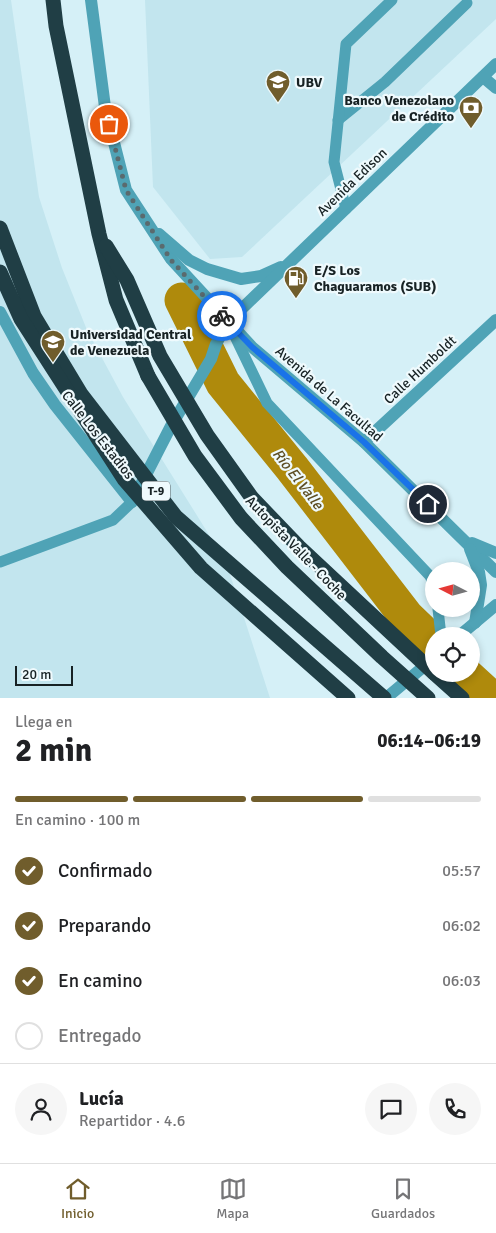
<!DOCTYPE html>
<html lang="es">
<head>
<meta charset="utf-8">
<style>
	:root { --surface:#fff; --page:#f6f6f6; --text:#202124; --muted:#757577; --line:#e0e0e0; --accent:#705d2c }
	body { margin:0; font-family:Signika,sans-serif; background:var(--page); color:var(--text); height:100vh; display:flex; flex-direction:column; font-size:19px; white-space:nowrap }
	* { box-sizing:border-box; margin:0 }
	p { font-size:16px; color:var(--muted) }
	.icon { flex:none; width:28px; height:28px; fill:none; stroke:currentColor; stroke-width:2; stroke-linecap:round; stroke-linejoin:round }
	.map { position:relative; height:698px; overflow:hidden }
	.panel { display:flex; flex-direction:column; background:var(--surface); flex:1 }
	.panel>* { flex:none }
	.needle { width:32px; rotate:276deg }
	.tools { position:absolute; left:425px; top:562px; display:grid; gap:10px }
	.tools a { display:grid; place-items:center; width:55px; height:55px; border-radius:50%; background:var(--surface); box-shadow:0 2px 8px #0003; font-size:25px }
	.scale { position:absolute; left:15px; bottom:12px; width:58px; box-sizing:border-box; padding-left:5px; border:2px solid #172224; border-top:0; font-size:14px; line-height:18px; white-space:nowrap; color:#172224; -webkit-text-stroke:4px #effafd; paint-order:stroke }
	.pin { position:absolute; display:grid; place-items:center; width:42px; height:42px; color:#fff; margin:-21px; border:2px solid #fff; border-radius:50%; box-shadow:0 1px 5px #0007 }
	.courier { position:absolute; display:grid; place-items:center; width:50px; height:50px; margin:-25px; border:4px solid #1a73e8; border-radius:50%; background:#fff; color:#222; box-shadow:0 1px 6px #0007 }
	.headline em { font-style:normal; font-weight:700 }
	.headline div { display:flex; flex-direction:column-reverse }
	.headline { display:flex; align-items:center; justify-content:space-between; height:85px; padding:0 15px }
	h1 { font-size:32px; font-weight:700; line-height:38px }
	.bar { display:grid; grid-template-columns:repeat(4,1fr); gap:8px 5px; align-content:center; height:60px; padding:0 15px }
	.bar i { height:6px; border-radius:4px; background:var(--line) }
	.bar .current { background:var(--accent) }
	.bar p { grid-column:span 4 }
	.line { display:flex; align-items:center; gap:12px; padding:0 15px; border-top:1px solid var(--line) }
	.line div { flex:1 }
	.round { display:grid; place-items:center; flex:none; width:52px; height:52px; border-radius:26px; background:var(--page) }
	ol { padding:0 15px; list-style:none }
	li { display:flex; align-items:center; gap:15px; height:55px }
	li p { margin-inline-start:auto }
	li .icon { padding:5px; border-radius:50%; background:var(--accent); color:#fff; stroke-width:4 }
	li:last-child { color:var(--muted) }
	li i { width:28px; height:28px; border:2px solid var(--line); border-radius:50% }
	.dock { display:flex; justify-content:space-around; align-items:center; height:70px; border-top:1px solid var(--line); background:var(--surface); font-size:14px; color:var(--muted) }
	.dock a { display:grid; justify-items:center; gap:2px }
	.dock .current { color:var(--accent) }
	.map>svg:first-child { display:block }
	.built { fill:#c2e5ee }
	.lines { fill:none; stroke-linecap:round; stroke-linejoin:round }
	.river { stroke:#af8a0c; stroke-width:35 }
	.service { stroke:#4fa3b6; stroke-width:11 }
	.minor { stroke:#4fa3b6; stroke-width:12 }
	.tertiary { stroke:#4fa3b6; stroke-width:12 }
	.motorway { stroke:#203e45; stroke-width:15 }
	.motorway-bridge { stroke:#203e45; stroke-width:15 }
	.done { stroke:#5a6a6e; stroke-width:5; stroke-dasharray:0 9 }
	.route { stroke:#1a73e8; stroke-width:6 }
	.labels { text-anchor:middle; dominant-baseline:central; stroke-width:4.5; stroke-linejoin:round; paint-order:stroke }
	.shield { fill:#effafd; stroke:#586365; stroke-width:1 }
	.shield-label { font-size:12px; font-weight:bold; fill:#172224 }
	.poi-label { font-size:14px; font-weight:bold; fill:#172224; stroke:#effafd; text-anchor:start }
	.street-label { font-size:14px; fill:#172224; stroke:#effafd }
	.water-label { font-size:15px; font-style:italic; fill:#5e4e23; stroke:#effafd }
</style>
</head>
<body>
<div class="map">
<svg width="496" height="698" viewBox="0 0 496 698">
	<rect width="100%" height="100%" fill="#d5f0f7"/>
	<g class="built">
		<polygon points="0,0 11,0 39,197 62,268 87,330 123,397 226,562 270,698 0,698"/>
		<polygon points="145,0 496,0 496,19 242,257 210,259 153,187"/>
	</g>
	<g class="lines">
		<g class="river">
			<polyline points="182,300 223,383 292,468 406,616 434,643"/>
			<polyline points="465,674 491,698"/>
		</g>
		<g class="service">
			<polyline points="338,120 385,82 467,3"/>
			<polyline points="346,209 334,162 346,44 392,0"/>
			<polyline points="230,326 267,403 430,576 434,585"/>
			<polyline points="0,562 113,520 132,502"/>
			<polyline points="438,609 441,636"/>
		</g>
		<g class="minor">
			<polyline points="483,77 496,88"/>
			<polyline points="0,312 33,373 55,405 132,502 171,426 211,359 216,344 228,322"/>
			<polyline points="364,442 496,320"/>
			<polyline points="459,636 496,605"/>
			<polyline points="386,698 434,658"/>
		</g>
		<g class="tertiary">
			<polyline points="91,0 105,107 126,190 171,259 252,347 364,442 496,572"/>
			<polyline points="159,234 189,260 207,269 241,279 261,276 281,267"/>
			<polyline points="228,322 496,64"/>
			<polyline points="472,543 496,553"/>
			<polyline points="470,549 479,572 481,585 475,623"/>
		</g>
		<g class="motorway">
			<polyline points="53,0 56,26 99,234 116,300 148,376"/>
			<polyline points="435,674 462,698"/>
		</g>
		<g class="motorway-bridge">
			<polyline points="0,228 34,316 81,394 176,517 384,698"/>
			<polyline points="106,246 127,280 160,356 207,435 252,498 299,547 434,673"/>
			<polyline points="0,272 21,319 124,479 201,568 348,698"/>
			<polyline points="148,376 195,456 241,518 287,567 382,657 428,698"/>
		</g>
	</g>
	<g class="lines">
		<polyline class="done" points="109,124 126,190 171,260 222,316"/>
		<polyline class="route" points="222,316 252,347 364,442 428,504"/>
	</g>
	<defs>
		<symbol id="university-pin" viewBox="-11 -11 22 30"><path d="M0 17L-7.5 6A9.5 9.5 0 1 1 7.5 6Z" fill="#705d2c" stroke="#effafd"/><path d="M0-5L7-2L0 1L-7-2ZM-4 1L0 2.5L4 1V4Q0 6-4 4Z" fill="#fff"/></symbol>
		<symbol id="bank-pin" viewBox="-11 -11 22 30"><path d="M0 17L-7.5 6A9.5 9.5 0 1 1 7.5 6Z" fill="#705d2c" stroke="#effafd"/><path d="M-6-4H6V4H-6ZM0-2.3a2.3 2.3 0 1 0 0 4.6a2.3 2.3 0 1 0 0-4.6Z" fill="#fff"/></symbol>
		<symbol id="fuel-pin" viewBox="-11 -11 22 30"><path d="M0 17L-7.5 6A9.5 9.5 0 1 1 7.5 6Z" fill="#705d2c" stroke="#effafd"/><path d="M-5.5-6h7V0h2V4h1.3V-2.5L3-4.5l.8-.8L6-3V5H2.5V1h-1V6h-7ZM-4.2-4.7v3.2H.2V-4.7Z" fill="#fff"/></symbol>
	</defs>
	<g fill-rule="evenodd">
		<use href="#university-pin" x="264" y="68" width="28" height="38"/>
		<use href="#bank-pin" x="457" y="94" width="28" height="38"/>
		<use href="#fuel-pin" x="282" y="264" width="28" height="38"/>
		<use href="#university-pin" x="39" y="328" width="28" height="38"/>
	</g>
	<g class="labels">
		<rect class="shield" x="142" y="481.5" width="28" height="19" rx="4"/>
		<g class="shield-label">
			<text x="156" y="491">T-9</text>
		</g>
		<g class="poi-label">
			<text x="296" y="82">UBV</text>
			<text x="454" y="100" text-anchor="end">Banco Venezolano<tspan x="454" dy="16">de Crédito</tspan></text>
			<text x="314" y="270">E/S Los<tspan x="314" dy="16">Chaguaramos (SUB)</tspan></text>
			<text x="70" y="334">Universidad Central<tspan x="70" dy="16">de Venezuela</tspan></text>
		</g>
		<g class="street-label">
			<text transform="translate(352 182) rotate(-44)">Avenida Edison</text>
			<text transform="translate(420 370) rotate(-43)">Calle Humboldt</text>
			<text transform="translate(329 394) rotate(41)">Avenida de La Facultad</text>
			<text transform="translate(98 435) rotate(52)">Calle Los Estadios</text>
			<text transform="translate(296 548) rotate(46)">Autopista Valle - Coche</text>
		</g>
		<g class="water-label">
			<text transform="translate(298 479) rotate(52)">Río El Valle</text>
		</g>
	</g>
</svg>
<div class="tools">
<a><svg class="needle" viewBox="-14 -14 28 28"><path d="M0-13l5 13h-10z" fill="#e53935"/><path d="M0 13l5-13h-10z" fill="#757577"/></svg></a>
<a><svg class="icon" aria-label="locate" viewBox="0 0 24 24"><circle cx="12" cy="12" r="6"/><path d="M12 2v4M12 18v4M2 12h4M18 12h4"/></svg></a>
</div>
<div class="scale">20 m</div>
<div class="pin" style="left:109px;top:124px;background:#ea580c"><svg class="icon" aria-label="bag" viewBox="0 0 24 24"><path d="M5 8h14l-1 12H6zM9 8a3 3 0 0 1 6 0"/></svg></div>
<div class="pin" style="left:428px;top:504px;background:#1f2937"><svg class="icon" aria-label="home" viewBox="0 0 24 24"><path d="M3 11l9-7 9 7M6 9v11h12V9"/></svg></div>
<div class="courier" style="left:222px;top:316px"><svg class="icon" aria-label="bike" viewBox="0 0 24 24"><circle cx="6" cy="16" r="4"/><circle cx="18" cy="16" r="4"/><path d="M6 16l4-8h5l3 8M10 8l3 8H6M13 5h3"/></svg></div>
</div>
<section class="panel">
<div class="headline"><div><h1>2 min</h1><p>Llega en</p></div><em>06:14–06:19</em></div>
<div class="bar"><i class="current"></i><i class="current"></i><i class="current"></i><i></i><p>En camino · 100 m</p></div>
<ol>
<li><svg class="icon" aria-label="check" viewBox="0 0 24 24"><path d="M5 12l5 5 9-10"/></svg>Confirmado<p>05:57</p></li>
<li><svg class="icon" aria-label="check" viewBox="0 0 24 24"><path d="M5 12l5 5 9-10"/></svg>Preparando<p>06:02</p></li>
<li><svg class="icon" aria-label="check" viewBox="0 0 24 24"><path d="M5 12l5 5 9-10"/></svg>En camino<p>06:03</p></li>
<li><i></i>Entregado</li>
</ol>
<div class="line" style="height:90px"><a class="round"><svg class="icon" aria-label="person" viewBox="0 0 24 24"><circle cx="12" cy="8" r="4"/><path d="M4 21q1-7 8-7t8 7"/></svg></a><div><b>Lucía</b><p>Repartidor · 4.6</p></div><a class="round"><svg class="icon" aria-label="chat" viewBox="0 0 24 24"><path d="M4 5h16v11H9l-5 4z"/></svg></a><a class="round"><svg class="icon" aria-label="phone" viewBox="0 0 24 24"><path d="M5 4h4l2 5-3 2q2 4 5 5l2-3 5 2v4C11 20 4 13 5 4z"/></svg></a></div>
</section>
<nav class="dock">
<a class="current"><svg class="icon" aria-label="home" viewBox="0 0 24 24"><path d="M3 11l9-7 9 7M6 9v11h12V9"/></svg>Inicio</a>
<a><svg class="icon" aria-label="map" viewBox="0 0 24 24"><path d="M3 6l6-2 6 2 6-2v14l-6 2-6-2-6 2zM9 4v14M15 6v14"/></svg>Mapa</a>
<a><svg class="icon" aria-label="saved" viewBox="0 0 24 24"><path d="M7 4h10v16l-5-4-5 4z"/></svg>Guardados</a>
</nav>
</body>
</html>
